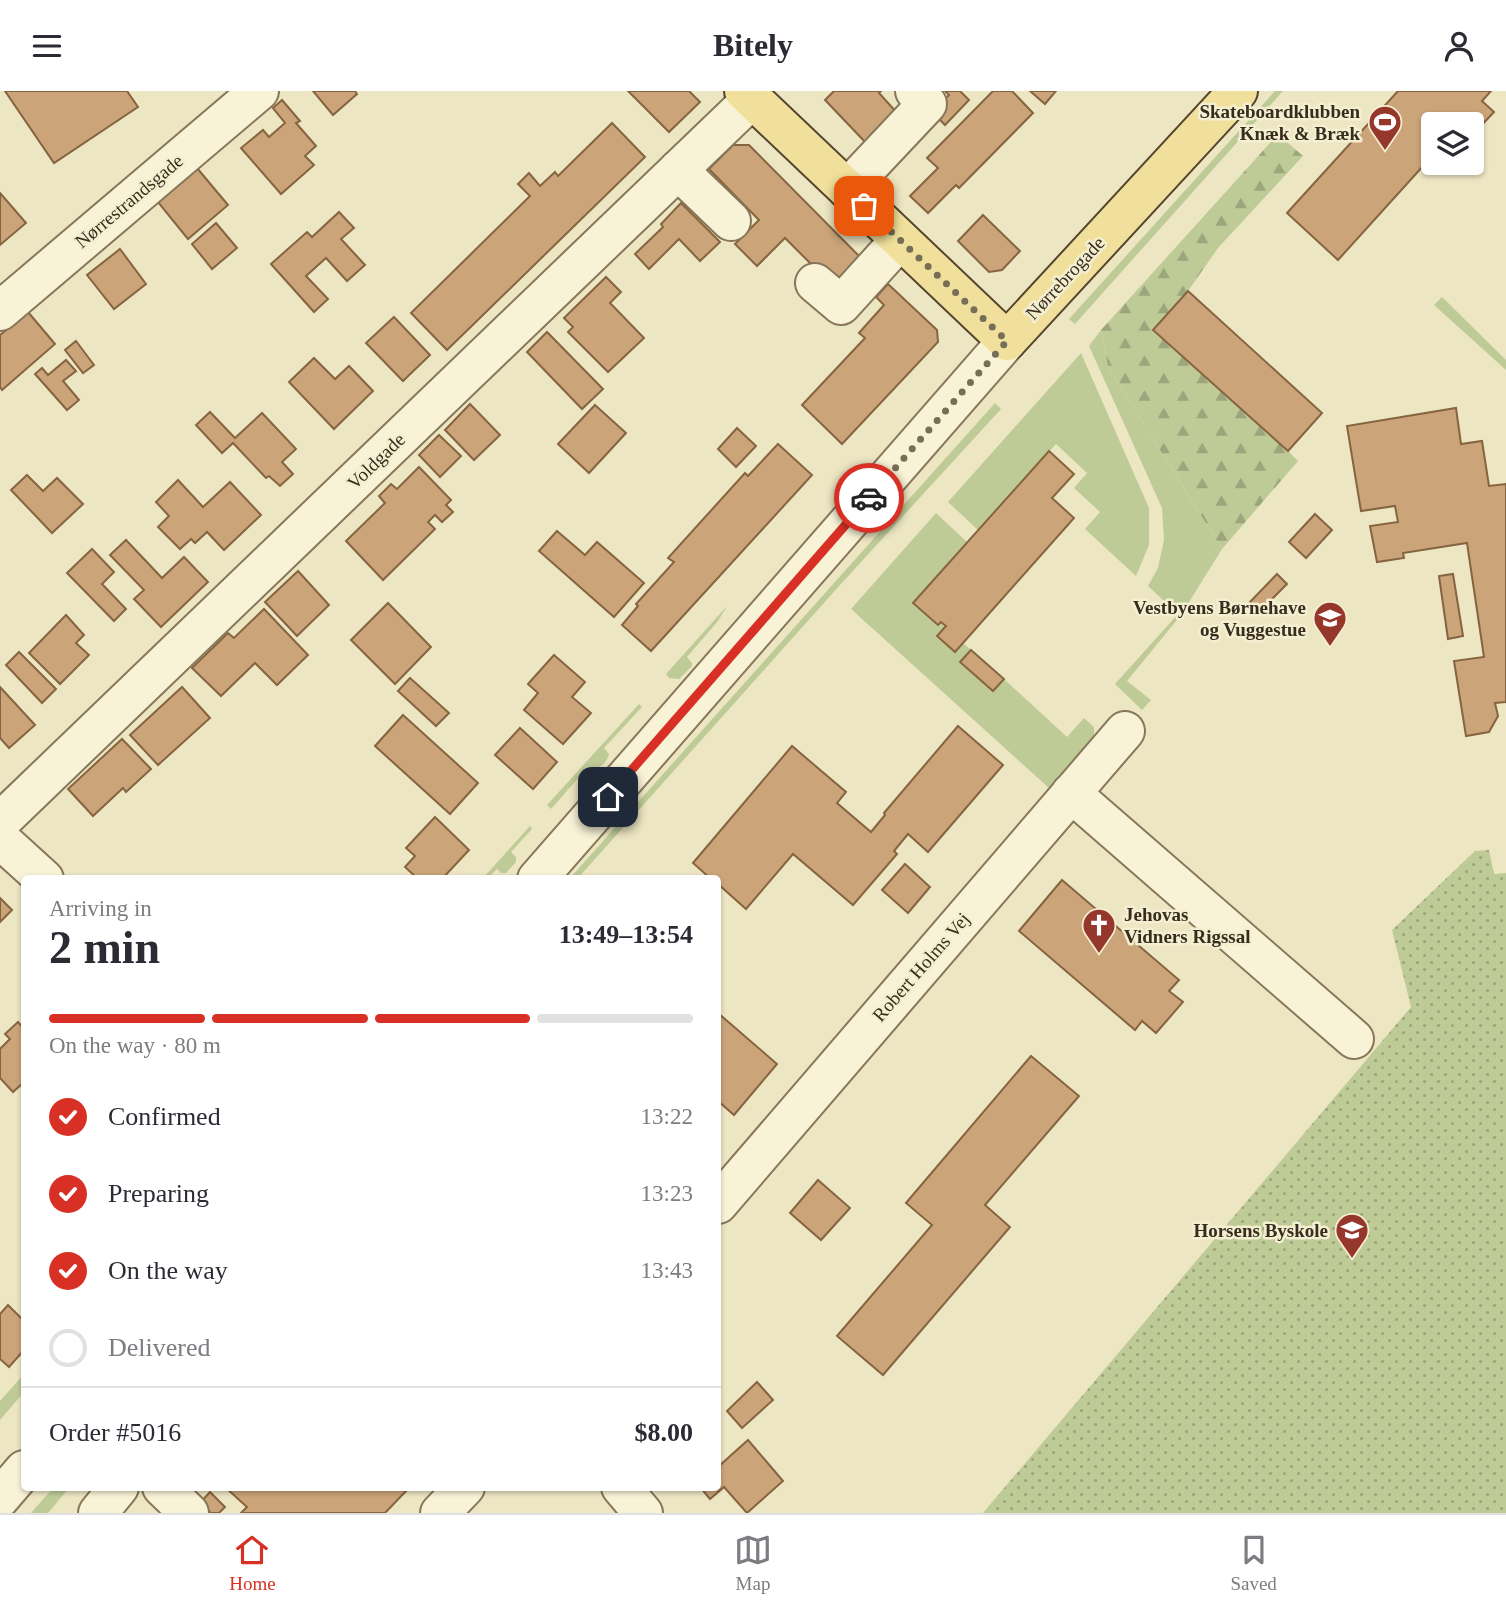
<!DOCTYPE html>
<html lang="en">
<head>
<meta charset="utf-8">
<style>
	:root { --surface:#fff; --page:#f2f2f3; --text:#2b2b33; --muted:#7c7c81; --line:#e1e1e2; --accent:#d93025 }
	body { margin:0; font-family:Georgia,serif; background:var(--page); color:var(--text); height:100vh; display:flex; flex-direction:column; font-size:26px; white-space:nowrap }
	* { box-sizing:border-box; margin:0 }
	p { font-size:23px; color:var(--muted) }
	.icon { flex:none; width:38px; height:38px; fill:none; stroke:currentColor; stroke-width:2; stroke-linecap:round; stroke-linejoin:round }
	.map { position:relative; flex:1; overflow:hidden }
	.panel { position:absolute; left:21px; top:784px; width:700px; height:616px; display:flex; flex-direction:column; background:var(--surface); border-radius:7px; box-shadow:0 2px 5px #0004 }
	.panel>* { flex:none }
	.fabs { position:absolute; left:1421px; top:21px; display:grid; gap:14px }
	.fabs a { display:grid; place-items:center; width:63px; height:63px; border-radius:7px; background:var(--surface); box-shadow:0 2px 5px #0004; font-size:35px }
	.pin { position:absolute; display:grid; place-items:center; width:60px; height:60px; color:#fff; margin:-30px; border-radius:14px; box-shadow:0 4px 10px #0006 }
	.courier { position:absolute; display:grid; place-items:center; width:70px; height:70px; margin:-35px; border:5px solid #d93025; border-radius:50%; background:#fff; color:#222; box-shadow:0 2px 9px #0007 }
	.summary em { font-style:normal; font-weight:800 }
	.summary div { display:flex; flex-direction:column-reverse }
	.summary { display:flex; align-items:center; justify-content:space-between; height:119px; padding:0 28px }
	h1 { font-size:46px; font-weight:800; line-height:52px }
	.bar { display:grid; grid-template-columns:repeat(4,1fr); gap:10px 7px; align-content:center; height:84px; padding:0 28px }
	.bar i { height:9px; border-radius:5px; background:var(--line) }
	.bar .active { background:var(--accent) }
	.bar p { grid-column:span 4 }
	.line { display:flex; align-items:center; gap:18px; padding:0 28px; border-top:2px solid var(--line) }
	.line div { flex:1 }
	ol { padding:0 28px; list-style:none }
	li { display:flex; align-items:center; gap:21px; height:77px }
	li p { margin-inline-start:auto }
	li .icon { padding:7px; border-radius:50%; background:var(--accent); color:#fff; stroke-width:4 }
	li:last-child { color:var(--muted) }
	li i { width:38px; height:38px; border:4px solid var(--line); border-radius:50% }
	header { display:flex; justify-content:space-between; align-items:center; height:91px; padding:0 28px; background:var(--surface); font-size:32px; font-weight:800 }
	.tab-bar { display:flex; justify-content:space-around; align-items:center; height:98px; border-top:2px solid var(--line); background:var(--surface); font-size:19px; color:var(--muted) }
	.tab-bar a { display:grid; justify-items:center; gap:4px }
	.tab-bar .active { color:var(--accent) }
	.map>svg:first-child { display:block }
	.grass { fill:#bfcb97 }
	.forest { fill:url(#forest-firs) }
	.park { fill:url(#park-dots) }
	.building { fill:#cba579; stroke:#866440; stroke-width:2 }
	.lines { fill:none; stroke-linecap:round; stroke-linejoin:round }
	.minor-casing { stroke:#87775a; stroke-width:42 }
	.major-casing { stroke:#55452e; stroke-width:42 }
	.minor { stroke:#f8f2d6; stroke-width:38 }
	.major { stroke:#f0e09b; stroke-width:38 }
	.done { stroke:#776e58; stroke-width:7; stroke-dasharray:0 12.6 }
	.route { stroke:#d93025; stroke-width:9 }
	.labels { text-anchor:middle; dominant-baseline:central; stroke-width:5; stroke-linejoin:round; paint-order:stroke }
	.poi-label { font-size:19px; font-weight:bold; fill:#372d1e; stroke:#f5efd2; text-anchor:end }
	.street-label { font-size:19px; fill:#372d1e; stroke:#f5efd2 }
</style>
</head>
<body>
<header><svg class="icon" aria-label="menu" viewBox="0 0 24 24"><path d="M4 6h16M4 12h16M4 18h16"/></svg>Bitely<svg class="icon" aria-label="person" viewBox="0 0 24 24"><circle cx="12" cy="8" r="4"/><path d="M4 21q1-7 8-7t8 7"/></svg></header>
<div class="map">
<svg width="1506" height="1422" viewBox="0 0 1506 1422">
	<defs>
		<pattern id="forest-firs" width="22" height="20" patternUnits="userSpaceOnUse" patternTransform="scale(1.75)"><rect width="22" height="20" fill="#bfcb97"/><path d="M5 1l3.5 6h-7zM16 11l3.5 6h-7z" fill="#9ca57b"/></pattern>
		<pattern id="park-dots" width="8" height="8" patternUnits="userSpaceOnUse" patternTransform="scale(1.75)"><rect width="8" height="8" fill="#bfcb97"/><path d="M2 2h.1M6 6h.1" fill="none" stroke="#9ca57b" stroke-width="1.8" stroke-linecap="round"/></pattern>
	</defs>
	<rect width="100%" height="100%" fill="#ede6c3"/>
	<g class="grass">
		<polygon points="1275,0 1283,0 1075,233 1069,228"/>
		<polygon points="1442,206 1506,269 1506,279 1434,214"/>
		<polygon points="1101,239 1108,276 1222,458 1181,524 1127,590 1151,609 1142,619 1115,593 1178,523 1148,495 1158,477 1164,449 1162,417 1089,255"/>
		<polygon points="1081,262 1149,417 1149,454 1136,485 1085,438 1100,421 1074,397 1087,382 1056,353 978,439 948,411"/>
		<polygon points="995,312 1001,318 840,494 578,787 570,787"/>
		<polygon points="936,422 967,451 913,512 938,534 941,531 946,535 938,545 955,561 963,552 971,559 960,571 992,600 1004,588 1067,646 1084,627 1094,636 1094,646 1049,697 851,518"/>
		<polygon points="727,515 718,530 687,566 692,572 692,575 679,588 669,587 666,583"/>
		<path d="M639 613 642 616 604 657 609 663C608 670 599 678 593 679L588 676 551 718 547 714Z"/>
		<polygon points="530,735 532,738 511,761 516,766 516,771 506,782 501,782 497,778 488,787 483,787"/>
		<polygon points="24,1283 24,1301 0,1329 0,1310"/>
		<polygon points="53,1397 69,1397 48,1422 31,1422"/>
	</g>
	<polygon class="forest" points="1278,43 1303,65 1218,157 1188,200 1288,360 1298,370 1222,458 1108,276 1101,239"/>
	<polygon class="park" points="1489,759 1494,783 1506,782 1506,1422 983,1422 1411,916 1392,839 1475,760"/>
	<g class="building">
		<polygon points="5,0 127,0 138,16 54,72"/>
		<polygon points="313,0 355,0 357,3 333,24"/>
		<polygon points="628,0 689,0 700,11 669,41"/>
		<polygon points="834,0 881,0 879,2 898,23 867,53 825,9"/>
		<polygon points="945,0 960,0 969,9 945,34 932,21 949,4"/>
		<polygon points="993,0 1012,0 1033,22 959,97 956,94 928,122 910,105 938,77 927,67"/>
		<polygon points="1030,0 1056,0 1045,13"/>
		<polygon points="1398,0 1491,0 1482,10 1494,21 1480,36 1468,26 1462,33 1433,33 1433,64 1338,169 1287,122"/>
		<polygon points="282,9 300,30 296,32 316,55 305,65 314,74 281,103 241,57 263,39 269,46 285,32 273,17"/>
		<polygon points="612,32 645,66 447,259 411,222 530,105 518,93 529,82 540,95 555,81 558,85"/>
		<polygon points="733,54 749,54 866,172 838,200 785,147 757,175 735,153 759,129 709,78"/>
		<polygon points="197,77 228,114 188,148 157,110"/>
		<polygon points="0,102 26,132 0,154"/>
		<polygon points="681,112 720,151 700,170 679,148 649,178 635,163 663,136 661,133"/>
		<polygon points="339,121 354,137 341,148 365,174 347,190 326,167 306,185 328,208 314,221 271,173 307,141 312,146"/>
		<polygon points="983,124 1020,160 1002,179 989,181 958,150"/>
		<polygon points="216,132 237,157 212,178 192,153"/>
		<polygon points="120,158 146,193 114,218 87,184"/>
		<polygon points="606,186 621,201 610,212 644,247 608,281 568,241 573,236 564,227"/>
		<polygon points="888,193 937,239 938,251 842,353 802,314 865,247 859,242 884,214 876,206"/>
		<polygon points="1188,200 1322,322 1288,360 1153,239"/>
		<polygon points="28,221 55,253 2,299 0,296 0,244"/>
		<polygon points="394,226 430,264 403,290 366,252"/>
		<polygon points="547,241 603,298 582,318 527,261"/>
		<polygon points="76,250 94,274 83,282 65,259"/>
		<polygon points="314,267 335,288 349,275 373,300 334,338 289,291"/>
		<polygon points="66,269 76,280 63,290 79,309 67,319 35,283 42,277 48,284"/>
		<polygon points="470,313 500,344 474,369 445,339"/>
		<polygon points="595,314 626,342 589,382 558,353"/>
		<polygon points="1456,317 1461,353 1482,350 1489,395 1506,393 1506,611 1495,612 1498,625 1489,641 1466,645 1454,570 1484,566 1467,452 1403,462 1404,467 1377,471 1370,435 1398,431 1395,415 1361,420 1347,335"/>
		<polygon points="210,321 235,347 262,322 296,358 282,371 293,383 280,395 269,385 266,387 233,352 222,362 196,334"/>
		<polygon points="737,337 756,355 736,376 718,358"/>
		<polygon points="439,344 461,365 440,386 419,364"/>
		<polygon points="778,353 812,384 651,560 622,534 638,515 636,513 674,471 668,467 745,382 748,385"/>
		<polygon points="1049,360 1074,383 1052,407 1074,427 955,561 937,545 946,535 941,531 938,534 913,512"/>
		<polygon points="419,376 451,409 446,414 453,421 442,431 435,424 428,431 435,438 383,489 346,450 385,412 379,405 391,393 397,398"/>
		<polygon points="27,384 43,400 57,387 83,413 52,442 11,399"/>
		<polygon points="178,389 203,416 230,391 261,424 224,459 207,441 195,452 191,448 180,458 158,436 169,425 156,411"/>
		<polygon points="1315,423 1332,439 1306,467 1289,451"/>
		<polygon points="557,440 585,464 597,451 644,492 614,526 539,460"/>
		<polygon points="126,449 162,487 184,466 208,491 161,536 134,508 144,499 110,464"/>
		<polygon points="92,458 114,481 102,493 126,518 114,530 67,482"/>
		<polygon points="298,480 329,514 297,545 265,511"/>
		<polygon points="1277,483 1287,493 1260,520 1250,511"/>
		<polygon points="1453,483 1463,545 1448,548 1439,485"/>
		<polygon points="388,512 431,556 395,593 351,549"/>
		<polygon points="264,518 308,564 277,594 255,572 221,605 192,577 228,542 234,547"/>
		<polygon points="66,524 84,544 76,552 89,564 60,593 29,562"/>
		<polygon points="971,559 1004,588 993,600 960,571"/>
		<polygon points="19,561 56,598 42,612 6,574"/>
		<polygon points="554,564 585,591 572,606 591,622 563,653 524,619 538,602 528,593"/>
		<polygon points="410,587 449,622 436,635 398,600"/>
		<polygon points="0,596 35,634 9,657 0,647"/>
		<polygon points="182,596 210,627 158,674 130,644"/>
		<polygon points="403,624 478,692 450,723 375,655"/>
		<polygon points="958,635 1003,674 928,761 908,743 894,760 897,763 853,814 793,763 746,818 718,793 718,788 711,788 693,772 792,655 846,701 837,712 871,741 885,724 884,722"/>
		<polygon points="520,637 557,671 533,698 495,664"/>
		<polygon points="122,648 151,678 126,701 123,697 93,725 68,698"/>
		<polygon points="435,726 469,759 442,788 418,788 405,776 415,765 406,757"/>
		<polygon points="905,773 930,796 908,822 882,799"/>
		<polygon points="1062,789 1179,889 1169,900 1183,911 1156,942 1142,930 1135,939 1019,840"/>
		<polygon points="0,807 12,819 0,831"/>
		<polygon points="718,922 777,973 734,1024 718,1010 718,984 719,981 718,980"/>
		<polygon points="18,931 24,938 24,991 13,1001 0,987 0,958 10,948 5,943"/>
		<polygon points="1031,965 1079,1005 985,1114 1010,1136 883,1284 837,1245 932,1134 906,1112"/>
		<polygon points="818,1089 850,1117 821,1149 790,1122"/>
		<polygon points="8,1214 24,1230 24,1259 9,1276 0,1268 0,1223"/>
		<polygon points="757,1291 773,1309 742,1337 727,1320"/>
		<polygon points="748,1349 783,1390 747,1422 724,1396 710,1408 700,1396 718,1396 718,1376"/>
		<polygon points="225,1396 407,1396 408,1398 385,1422 241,1422 247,1416"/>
		<polygon points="210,1401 225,1416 219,1422 211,1422 200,1412"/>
	</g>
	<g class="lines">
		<defs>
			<g id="minor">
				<polyline points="678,79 731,130"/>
				<polyline points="847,98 927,13 915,0"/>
				<polyline points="815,192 841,214 900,149"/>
				<polyline points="0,220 259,0"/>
				<polyline points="1071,702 1354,948"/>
				<polyline points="0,731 752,8"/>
				<polyline points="0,748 44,788"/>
				<polyline points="537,788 1007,250"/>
				<polyline points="718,1113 1125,640"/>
				<polyline points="162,1396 189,1422"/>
				<polyline points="621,1396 643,1422"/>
				<polyline points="0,1407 24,1379"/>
				<polyline points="98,1422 119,1396"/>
				<polyline points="440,1422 465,1396"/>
			</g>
			<polyline id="major" points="744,0 1007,250 1238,0"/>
		</defs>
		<use href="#minor" class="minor-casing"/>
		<use href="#major" class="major-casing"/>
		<use href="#minor" class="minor"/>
		<use href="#major" class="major"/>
	</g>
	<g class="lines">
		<polyline class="done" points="864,115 1007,250 869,407"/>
		<polyline class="route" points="608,706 869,407"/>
	</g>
	<defs>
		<symbol id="stadium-pin" viewBox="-11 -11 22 30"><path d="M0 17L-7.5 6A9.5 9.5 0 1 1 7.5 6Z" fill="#95372b" stroke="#f5efd2"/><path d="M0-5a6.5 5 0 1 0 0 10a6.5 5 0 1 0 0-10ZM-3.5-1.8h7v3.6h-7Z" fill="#fff"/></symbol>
		<symbol id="school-pin" viewBox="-11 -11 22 30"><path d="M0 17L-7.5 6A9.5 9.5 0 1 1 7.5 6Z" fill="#95372b" stroke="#f5efd2"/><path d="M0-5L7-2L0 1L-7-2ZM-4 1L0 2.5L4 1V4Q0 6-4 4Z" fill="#fff"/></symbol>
		<symbol id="church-pin" viewBox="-11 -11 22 30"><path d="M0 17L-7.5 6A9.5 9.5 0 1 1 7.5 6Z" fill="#95372b" stroke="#f5efd2"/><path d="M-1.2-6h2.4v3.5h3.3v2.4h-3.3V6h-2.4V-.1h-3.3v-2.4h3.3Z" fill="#fff"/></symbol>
	</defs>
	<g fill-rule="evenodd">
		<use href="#stadium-pin" x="1366" y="12" width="38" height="52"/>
		<use href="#school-pin" x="1311" y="508" width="38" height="52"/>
		<use href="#church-pin" x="1080" y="815" width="38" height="52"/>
		<use href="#school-pin" x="1333" y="1120" width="38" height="52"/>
	</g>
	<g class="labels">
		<g class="poi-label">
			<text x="1360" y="20">Skateboardklubben<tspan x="1360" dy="22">Knæk &amp; Bræk</tspan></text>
			<text x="1306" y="516">Vestbyens Børnehave<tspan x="1306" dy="22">og Vuggestue</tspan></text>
			<text x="1124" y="823" text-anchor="start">Jehovas<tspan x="1124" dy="22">Vidners Rigssal</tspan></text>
			<text x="1328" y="1139">Horsens Byskole</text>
		</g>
		<g class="street-label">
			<text transform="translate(129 110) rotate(-40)">Nørrestrandsgade</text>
			<text transform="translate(1065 187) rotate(-47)">Nørrebrogade</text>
			<text transform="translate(376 370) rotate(-44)">Voldgade</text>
			<text transform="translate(921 876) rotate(-49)">Robert Holms Vej</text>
		</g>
	</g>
</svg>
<div class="fabs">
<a><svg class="icon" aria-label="layers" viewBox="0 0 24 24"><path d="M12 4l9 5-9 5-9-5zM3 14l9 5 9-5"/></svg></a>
</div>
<div class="pin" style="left:864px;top:115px;background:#ea580c"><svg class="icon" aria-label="bag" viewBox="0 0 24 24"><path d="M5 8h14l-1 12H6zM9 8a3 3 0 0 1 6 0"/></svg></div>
<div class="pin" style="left:608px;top:706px;background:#1f2937"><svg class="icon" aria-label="home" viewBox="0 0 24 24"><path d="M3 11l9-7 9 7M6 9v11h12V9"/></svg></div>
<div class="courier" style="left:869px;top:407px"><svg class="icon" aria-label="car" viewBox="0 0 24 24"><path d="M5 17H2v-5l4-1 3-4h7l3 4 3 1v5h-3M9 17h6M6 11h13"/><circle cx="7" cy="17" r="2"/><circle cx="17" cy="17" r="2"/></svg></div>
<section class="panel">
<div class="summary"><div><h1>2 min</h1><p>Arriving in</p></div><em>13:49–13:54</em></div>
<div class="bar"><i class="active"></i><i class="active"></i><i class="active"></i><i></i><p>On the way · 80 m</p></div>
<ol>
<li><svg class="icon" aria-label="check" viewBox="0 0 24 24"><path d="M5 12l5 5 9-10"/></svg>Confirmed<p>13:22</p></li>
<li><svg class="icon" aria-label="check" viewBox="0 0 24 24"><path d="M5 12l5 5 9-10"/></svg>Preparing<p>13:23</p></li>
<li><svg class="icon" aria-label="check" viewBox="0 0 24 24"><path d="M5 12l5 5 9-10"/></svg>On the way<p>13:43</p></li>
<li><i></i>Delivered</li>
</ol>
<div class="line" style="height:91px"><div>Order #5016</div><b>$8.00</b></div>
</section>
</div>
<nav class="tab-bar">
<a class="active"><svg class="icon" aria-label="home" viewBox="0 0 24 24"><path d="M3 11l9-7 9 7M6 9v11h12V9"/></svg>Home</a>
<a><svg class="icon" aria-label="map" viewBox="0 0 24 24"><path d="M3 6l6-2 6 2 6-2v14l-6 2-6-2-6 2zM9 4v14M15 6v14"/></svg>Map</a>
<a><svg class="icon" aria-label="saved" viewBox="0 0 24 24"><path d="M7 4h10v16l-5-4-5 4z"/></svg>Saved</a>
</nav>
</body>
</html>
